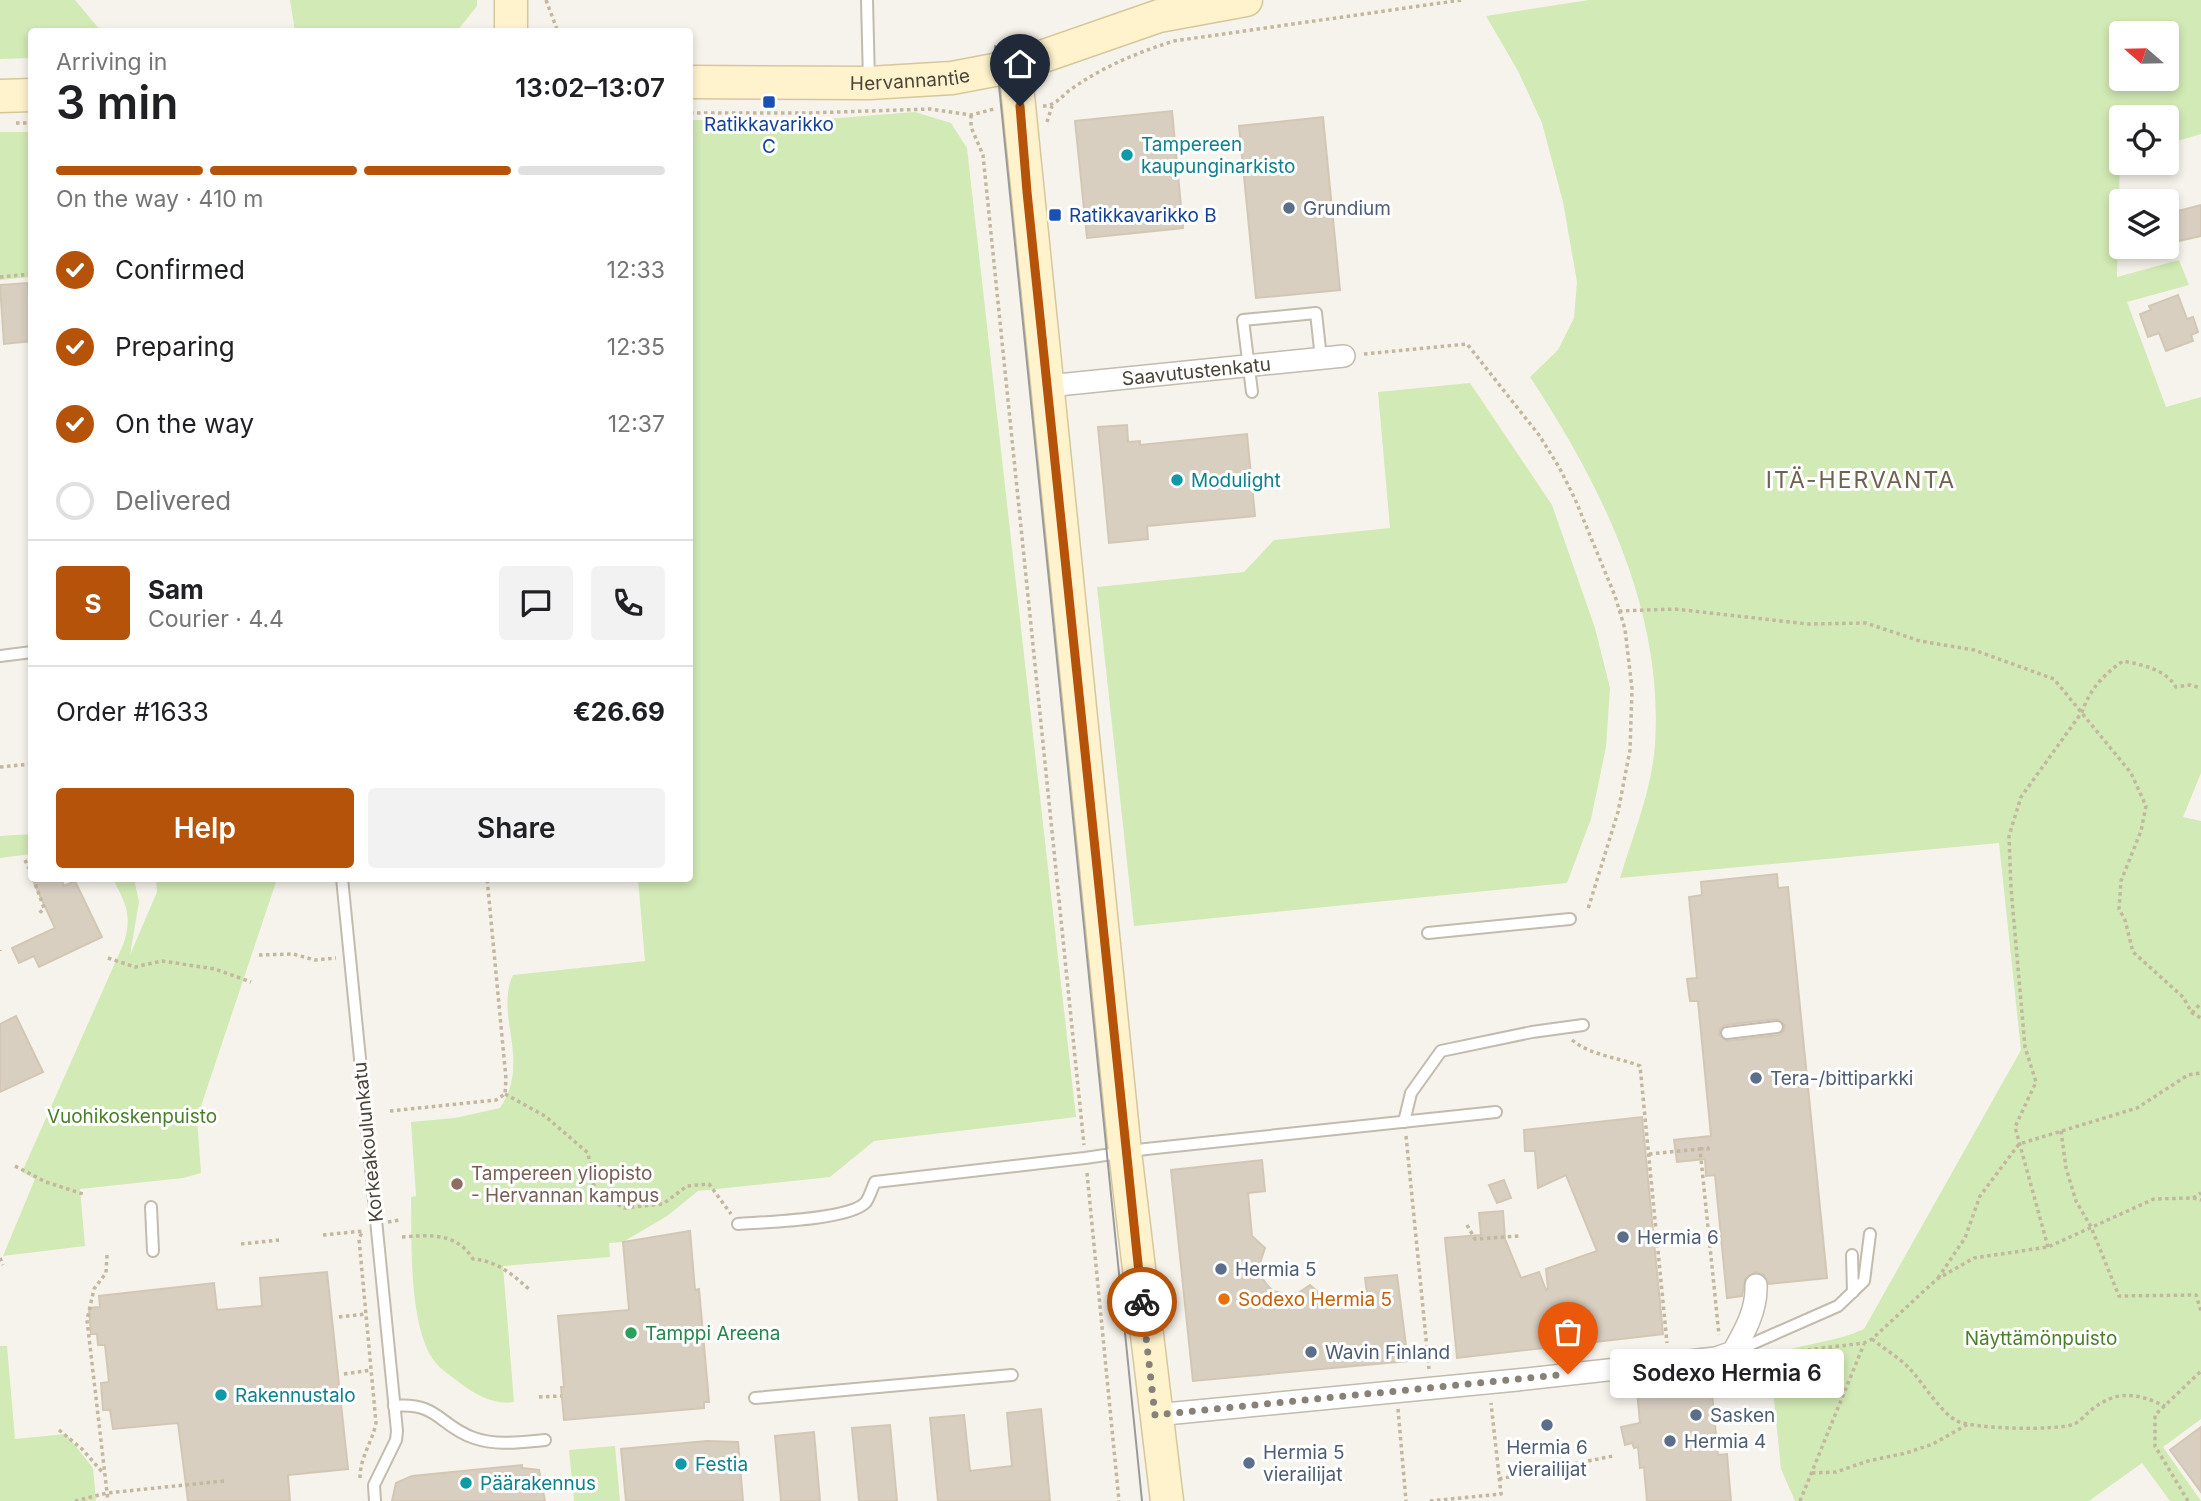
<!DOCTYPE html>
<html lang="en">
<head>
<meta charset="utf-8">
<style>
	:root { --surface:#fff; --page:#f2f2f2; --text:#202124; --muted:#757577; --line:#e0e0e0; --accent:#b45309 }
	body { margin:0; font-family:Inter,sans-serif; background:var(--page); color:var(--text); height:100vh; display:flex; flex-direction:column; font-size:26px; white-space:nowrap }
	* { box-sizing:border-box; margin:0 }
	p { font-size:23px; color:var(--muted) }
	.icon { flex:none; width:38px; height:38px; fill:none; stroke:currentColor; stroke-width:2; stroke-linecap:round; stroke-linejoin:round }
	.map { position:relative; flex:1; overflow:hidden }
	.side { position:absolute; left:28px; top:28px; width:665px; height:854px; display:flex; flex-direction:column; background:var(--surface); border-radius:7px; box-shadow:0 4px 10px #0003 }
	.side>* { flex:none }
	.needle { width:46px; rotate:290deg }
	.controls { position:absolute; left:2109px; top:21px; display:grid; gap:14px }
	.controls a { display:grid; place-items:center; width:70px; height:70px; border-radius:7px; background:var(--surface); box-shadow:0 4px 10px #0003; font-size:35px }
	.pin { position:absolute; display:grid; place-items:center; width:60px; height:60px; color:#fff; margin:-72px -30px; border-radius:50% 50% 50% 0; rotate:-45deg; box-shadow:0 0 7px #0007 }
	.pin .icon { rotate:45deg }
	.courier { position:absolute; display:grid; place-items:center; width:70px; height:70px; margin:-35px; border:5px solid #b45309; border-radius:50%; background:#fff; color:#222; box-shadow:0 2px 9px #0007 }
	.bubble { position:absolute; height:49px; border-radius:7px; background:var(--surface); box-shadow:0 4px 10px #0003; font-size:23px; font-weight:600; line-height:49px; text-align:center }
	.head em { font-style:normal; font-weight:600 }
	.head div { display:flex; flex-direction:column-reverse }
	.head { display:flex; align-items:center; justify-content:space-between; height:119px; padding:0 28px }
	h1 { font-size:46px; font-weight:600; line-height:52px }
	.bar { display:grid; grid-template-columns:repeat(4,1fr); gap:10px 7px; align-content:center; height:84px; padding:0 28px }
	.bar i { height:9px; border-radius:5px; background:var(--line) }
	.bar .on { background:var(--accent) }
	.bar p { grid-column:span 4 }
	.line { display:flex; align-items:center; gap:18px; padding:0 28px; border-top:2px solid var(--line) }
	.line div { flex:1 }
	.round { display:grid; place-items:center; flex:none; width:74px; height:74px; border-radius:7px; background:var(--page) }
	ol { padding:0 28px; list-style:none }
	li { display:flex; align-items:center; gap:21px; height:77px }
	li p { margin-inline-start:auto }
	li .icon { padding:7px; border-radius:50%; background:var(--accent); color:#fff; stroke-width:4 }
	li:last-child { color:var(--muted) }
	li i { width:38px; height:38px; border:4px solid var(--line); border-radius:50% }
	.action { display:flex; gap:14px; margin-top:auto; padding:14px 28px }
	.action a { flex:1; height:80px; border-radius:7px; background:var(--accent); color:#fff; font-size:28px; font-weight:600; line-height:80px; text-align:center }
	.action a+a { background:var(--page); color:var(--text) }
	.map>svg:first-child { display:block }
	.green { fill:#d2eab5; fill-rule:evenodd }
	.building { fill:#d8cfc1; stroke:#d3c7b4; stroke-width:2; fill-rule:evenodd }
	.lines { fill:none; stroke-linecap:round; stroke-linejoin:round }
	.lane-casing { stroke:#c2bbae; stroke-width:14 }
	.street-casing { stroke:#c2bbae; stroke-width:24 }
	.secondary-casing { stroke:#d6c79b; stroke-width:35 }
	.path { stroke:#c4b79f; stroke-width:3.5; stroke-dasharray:3.5 3.5; stroke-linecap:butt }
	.lane { stroke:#fff; stroke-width:10 }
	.street { stroke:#fff; stroke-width:21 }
	.secondary { stroke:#fff3cd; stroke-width:32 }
	.tram { stroke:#9a9a9a; stroke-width:2 }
	.done { stroke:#878178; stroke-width:7; stroke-dasharray:0 12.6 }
	.route { stroke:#b45309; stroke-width:9 }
	.transit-dot { fill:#1a4fb4; stroke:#fff; stroke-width:2.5 }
	.culture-dot { fill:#0f9aa8; stroke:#fff; stroke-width:2.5 }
	.service-dot { fill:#5c6f8a; stroke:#fff; stroke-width:2.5 }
	.education-dot { fill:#8d6e63; stroke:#fff; stroke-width:2.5 }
	.food-dot { fill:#e8710a; stroke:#fff; stroke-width:2.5 }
	.leisure-dot { fill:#2e9e5b; stroke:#fff; stroke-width:2.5 }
	.labels { text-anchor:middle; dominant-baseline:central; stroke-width:6; stroke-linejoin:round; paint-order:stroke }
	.street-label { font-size:19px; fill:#4b4439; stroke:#fff }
	.transit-label { font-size:19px; fill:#164399; stroke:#fff }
	.culture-label { font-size:19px; fill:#0d838f; stroke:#fff; text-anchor:start }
	.service-label { font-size:19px; fill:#4e5e75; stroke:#fff; text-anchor:start }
	.park-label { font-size:19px; fill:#4a7f2a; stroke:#fff }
	.education-label { font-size:19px; fill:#785e54; stroke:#fff; text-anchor:start }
	.food-label { font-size:19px; fill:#c56008; stroke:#fff; text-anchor:start }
	.leisure-label { font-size:19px; fill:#27864d; stroke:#fff; text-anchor:start }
	.quarter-label { font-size:23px; letter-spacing:2px; fill:#6e6250; stroke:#fff }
</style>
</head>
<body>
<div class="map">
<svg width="2201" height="1501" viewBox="0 0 2201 1501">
	<rect width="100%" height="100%" fill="#f6f3ec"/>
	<g class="green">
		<polygon points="0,0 75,0 101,31 32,32 31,58 0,59"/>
		<polygon points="290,0 477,0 477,6 457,31 295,32"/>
		<path d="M1589 0H2201V134L2167 144 2166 117H2121L2117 277 2179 260 2189 285 2127 302 2166 407 2201 397V773L2183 817 2201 821V1419L2163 1447 2201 1501H2170L2142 1463 2089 1501H1795L1781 1469 1771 1370 1766 1361 1768 1356C1799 1344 1834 1343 1864 1329L2021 1050 1999 843 1620 878C1633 835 1652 790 1655 744 1664 610 1601 485 1530 377L1558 350 1574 318 1577 282 1563 202 1542 123 1518 71 1486 16ZM2121 33H2166V79H2121Z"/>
		<path d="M915 112 951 123 967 148 1076 1117 874 1141 830 1177 698 1191 667 1216 623 1242 609 1243 610 1257 503 1266 514 1402C495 1405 475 1395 460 1383 452 1376 441 1370 435 1362 408 1327 412 1241 411 1197L416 1196 411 1122 455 1118 500 1108C532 1060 494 1016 513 975L645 961 638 879 690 878V120H813Z"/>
		<polygon points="0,132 31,132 31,277 0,280"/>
		<polygon points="1470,383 1552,505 1595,628 1610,688 1606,747 1591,819 1567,883 1134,926 1097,587 1244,572 1274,540 1390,528 1378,392"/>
		<polygon points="31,834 31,854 0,858 0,836"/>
		<path d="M113 879H134L139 902 130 955 157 892 156 879H277L197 1118 201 1173 183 1178 80 1189 85 1246 3 1256 35 1179 22 1172 123 945C133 917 126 904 113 879Z"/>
		<polygon points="0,1346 7,1346 15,1439 66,1434 93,1468 96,1501 0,1501"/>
		<polygon points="615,1446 620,1501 574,1501 569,1450"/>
	</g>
	<g class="building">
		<polygon points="1172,111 1183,228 1087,238 1075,121"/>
		<polygon points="1323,117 1340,290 1256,298 1239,126"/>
		<polygon points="2201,205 2201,236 2166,244 2166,214"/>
		<polygon points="28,283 32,341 4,344 0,285"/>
		<polygon points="2178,295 2187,319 2193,317 2198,332 2191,335 2193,341 2166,351 2159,333 2148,337 2140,314 2151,310 2149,306"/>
		<polygon points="1127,425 1128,442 1140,441 1140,445 1247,434 1255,516 1147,526 1148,539 1109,543 1098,427"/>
		<path d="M1777 874 1778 888 1788 887 1827 1278 1769 1284 1763 1274 1756 1272 1745 1279 1742 1296 1727 1298 1715 1175 1706 1176 1705 1159 1677 1162 1674 1140 1711 1136 1698 1001H1690L1687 979 1697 978 1689 897 1702 895 1701 882ZM1777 1019 1785 1025 1784 1031 1779 1035 1727 1041 1719 1035 1720 1029 1725 1025Z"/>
		<polygon points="43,878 61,878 64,886 75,881 102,937 39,967 34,956 19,963 12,948 55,928 34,883"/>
		<polygon points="16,1016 43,1072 0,1092 0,1024"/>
		<polygon points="1642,1117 1663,1334 1457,1358 1445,1238 1481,1235 1479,1213 1503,1211 1505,1239 1521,1278 1539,1272 1546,1290 1548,1289 1546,1269 1597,1251 1566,1175 1538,1188 1535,1151 1525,1151 1524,1130"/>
		<polygon points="1262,1160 1265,1191 1248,1193 1252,1236 1265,1248 1260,1263 1261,1276 1267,1285 1273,1291 1286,1294 1298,1293 1310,1285 1325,1298 1367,1293 1365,1278 1397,1275 1408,1361 1193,1381 1171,1170"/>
		<polygon points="1504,1180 1511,1198 1497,1203 1489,1185"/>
		<polygon points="690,1231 695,1290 699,1289 709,1402 704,1402 704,1408 564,1420 561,1387 564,1387 558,1316 629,1310 623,1242"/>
		<polygon points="327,1272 348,1469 288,1475 290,1501 188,1501 178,1423 113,1429 110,1410 103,1410 101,1383 109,1382 105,1345 98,1345 97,1334 91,1334 89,1308 100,1307 99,1296 214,1283 217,1310 262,1306 260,1278"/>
		<polygon points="1664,1379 1667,1388 1711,1384 1718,1455 1727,1454 1731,1501 1647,1501 1644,1467 1640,1468 1638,1447 1634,1448 1632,1443 1625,1445 1621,1427 1640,1423 1637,1391 1647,1390 1646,1380"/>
		<polygon points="1041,1409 1050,1501 938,1501 930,1418 964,1415 970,1471 1012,1466 1007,1413"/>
		<polygon points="890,1425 897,1501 859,1501 852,1428"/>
		<polygon points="2201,1427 2201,1492 2170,1450"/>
		<polygon points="814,1432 820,1501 781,1501 775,1436"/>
		<polygon points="707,1441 738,1442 743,1501 626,1501 621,1449"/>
		<polygon points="522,1465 522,1468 539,1470 545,1501 392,1501 396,1483 412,1476"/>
	</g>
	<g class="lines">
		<defs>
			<g id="lane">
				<polyline points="867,0 869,81"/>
				<polyline points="1252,392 1243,320 1316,313 1321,358"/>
				<polyline points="0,656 32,652"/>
				<polyline points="342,878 397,1431 396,1440 374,1485 375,1501"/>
				<polyline points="1428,933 1570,919"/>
				<polyline points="1727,1033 1777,1027"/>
				<polyline points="1404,1122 1411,1093 1441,1051 1532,1032 1583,1025"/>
				<polyline points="151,1207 153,1251"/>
				<path d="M738 1224C763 1222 851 1220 866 1202 870 1196 872 1188 875 1182L1085 1158 1146 1149 1496 1112"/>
				<polyline points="1852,1255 1853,1292"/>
				<polyline points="1738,1350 1838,1306 1864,1281 1870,1234"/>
				<polyline points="755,1398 1012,1375"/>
				<path d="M394 1406C439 1402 439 1426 474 1438 497 1446 521 1442 545 1440"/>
			</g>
			<g id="street">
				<path id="s1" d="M1048 386 1344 356"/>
				<path d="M1155 1415 1517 1380 1716 1358 1733 1352C1745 1331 1757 1310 1756 1285"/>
			</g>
			<g id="secondary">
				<polyline points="511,32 511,0"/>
				<polyline points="1015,66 1125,1152 1167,1501"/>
				<path id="s2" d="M690 82 869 83 952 78 1015 66 1159 16 1246 0"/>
				<polyline points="0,96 32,95"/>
			</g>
		</defs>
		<use href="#lane" class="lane-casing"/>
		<use href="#street" class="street-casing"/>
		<use href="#secondary" class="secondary-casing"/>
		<g class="path">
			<polyline points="546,0 558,32"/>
			<path d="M1043 106C1055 106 1061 97 1070 90 1102 67 1136 53 1174 41L1462 0"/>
			<polyline points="690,113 807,113 930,109 971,115 994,109"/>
			<polyline points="971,115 971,127 983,155 1084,1145"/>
			<polyline points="1047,122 1052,106"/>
			<polyline points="16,123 32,123"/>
			<polyline points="0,277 32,274"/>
			<polyline points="1364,354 1467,344 1539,435 1559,467 1575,499 1615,596 1625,629 1632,689 1630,750 1618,812 1588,909"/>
			<polyline points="1619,611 1675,609 1808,624 1866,623 1920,641 1974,650 2054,679 2131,773 2146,806 2141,831 2121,881 2119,909 2125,920 2133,952 2183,997 2192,1013 2201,1018"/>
			<polyline points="0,767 32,764"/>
			<polyline points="25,860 32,874"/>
			<polyline points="33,878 44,908 38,915"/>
			<polyline points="0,951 0,950"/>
			<polyline points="259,955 293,954 315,960 336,958"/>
			<polyline points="108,958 135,967 162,961 215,969 251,982"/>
			<polyline points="2192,1013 2201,1003"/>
			<path d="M1572 1040C1592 1056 1617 1057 1640 1066L1667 1343"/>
			<polyline points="505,1094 545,1116 588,1153 595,1192 624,1208 663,1204 687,1186 709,1184 731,1214"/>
			<polyline points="390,1111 496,1100 505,1094 506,1079 487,878"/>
			<polyline points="2061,1131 2066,1168 2076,1201 2091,1227 2119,1296 2196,1295 2201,1311"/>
			<polyline points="1406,1136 1429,1369"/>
			<polyline points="1700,1149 1708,1148 1708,1154"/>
			<polyline points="1649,1154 1700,1149 1719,1335"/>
			<polyline points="15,1166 46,1182 83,1194"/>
			<polyline points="1087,1173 1119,1501"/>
			<polyline points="2193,1198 2201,1193"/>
			<polyline points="388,1222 400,1220"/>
			<polyline points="1467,1225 1475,1239 1520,1236"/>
			<polyline points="323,1235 363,1231"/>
			<path d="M402 1237C430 1235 456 1232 473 1259 498 1261 513 1275 531 1291"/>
			<polyline points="241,1244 279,1240"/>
			<path d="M2048 1247 2015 1127 2036 1082 2025 1047 2011 888 2009 836 2021 797 2082 712C2090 689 2104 674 2123 661 2143 665 2165 669 2176 687L2190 685 2201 688"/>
			<polyline points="107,1255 106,1273 94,1289 87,1320 108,1501"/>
			<polyline points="0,1258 3,1265"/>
			<polyline points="1938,1278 1965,1238 1980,1196 2019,1144 2137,1108 2188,1075 2201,1073"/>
			<polyline points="339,1317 366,1314"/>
			<path d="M1872 1339C1884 1349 1900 1358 1910 1369 1923 1383 1941 1413 1957 1421 1972 1429 2058 1431 2074 1424 2080 1422 2085 1415 2090 1411 2117 1389 2136 1393 2165 1406"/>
			<polyline points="1766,1355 1864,1343 1872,1339 1937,1279 1974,1258 2048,1247 2154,1199 2193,1198 2201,1200"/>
			<polyline points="344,1374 371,1370"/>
			<polyline points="539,1397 561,1396"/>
			<polyline points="1398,1409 1406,1501"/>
			<polyline points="59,1430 82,1449 104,1474"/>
			<polyline points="1812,1473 1836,1472 1868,1461 1906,1453 1933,1444 1968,1424"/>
			<path d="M360 1478C360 1457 372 1443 376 1423L359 1239 362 1232"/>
			<polyline points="1499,1479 1613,1456"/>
			<polyline points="75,1501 107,1493 224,1481"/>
			<polyline points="1430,1501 1501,1494 1491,1403"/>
			<polyline points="1800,1501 1864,1344"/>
			<polyline points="2188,1501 2155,1446 2155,1415 2201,1371"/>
		</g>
		<use href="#lane" class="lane"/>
		<use href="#street" class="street"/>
		<use href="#secondary" class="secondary"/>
		<polyline class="tram" points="995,46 1142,1501"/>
	</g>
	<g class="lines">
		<polyline class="done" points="1142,1302 1155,1415 1568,1374"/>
		<polyline class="route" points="1020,106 1027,192 1142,1302"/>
	</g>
	<g class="transit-dot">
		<rect x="762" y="95" width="14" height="14" rx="3.5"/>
		<rect x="1048" y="208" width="14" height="14" rx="3.5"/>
	</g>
	<g class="culture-dot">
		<circle cx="1127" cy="155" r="7"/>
		<circle cx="1177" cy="480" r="7"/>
		<circle cx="221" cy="1395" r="7"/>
		<circle cx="681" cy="1464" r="7"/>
		<circle cx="466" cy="1483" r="7"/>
	</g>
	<g class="service-dot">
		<circle cx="1289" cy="208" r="7"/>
		<circle cx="1756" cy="1078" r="7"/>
		<circle cx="1623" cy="1237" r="7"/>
		<circle cx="1221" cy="1269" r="7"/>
		<circle cx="1311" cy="1352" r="7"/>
		<circle cx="1696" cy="1415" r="7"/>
		<circle cx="1547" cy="1425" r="7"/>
		<circle cx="1670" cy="1441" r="7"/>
		<circle cx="1249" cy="1463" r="7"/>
	</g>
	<circle class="education-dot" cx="457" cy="1184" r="7"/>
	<circle class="food-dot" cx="1224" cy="1299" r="7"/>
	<circle class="leisure-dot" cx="631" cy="1333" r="7"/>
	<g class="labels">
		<g class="street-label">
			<text stroke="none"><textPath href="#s2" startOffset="220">Hervannantie</textPath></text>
			<text stroke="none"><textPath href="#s1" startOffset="149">Saavutustenkatu</textPath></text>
			<text transform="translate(368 1142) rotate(-96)">Korkeakoulunkatu</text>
		</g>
		<g class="transit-label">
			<text x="769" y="124">Ratikkavarikko<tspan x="769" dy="22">C</tspan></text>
			<text x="1069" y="215" text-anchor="start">Ratikkavarikko B</text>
		</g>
		<g class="culture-label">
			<text x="1141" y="144">Tampereen<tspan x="1141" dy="22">kaupunginarkisto</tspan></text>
			<text x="1191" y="480">Modulight</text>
			<text x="235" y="1395">Rakennustalo</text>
			<text x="695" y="1464">Festia</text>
			<text x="480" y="1483">Päärakennus</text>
		</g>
		<g class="service-label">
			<text x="1303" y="208">Grundium</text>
			<text x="1770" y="1078">Tera-/bittiparkki</text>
			<text x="1637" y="1237">Hermia 6</text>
			<text x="1235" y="1269">Hermia 5</text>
			<text x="1325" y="1352">Wavin Finland</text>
			<text x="1710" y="1415">Sasken</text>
			<text x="1684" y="1441">Hermia 4</text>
			<text x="1547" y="1447" text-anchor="middle">Hermia 6<tspan x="1547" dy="22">vierailijat</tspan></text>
			<text x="1263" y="1452">Hermia 5<tspan x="1263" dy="22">vierailijat</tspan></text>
		</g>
		<g class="park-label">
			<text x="132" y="1116">Vuohikoskenpuisto</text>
			<text x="2041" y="1338">Näyttämönpuisto</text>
		</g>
		<g class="education-label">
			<text x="471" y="1173">Tampereen yliopisto<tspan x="471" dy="22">- Hervannan kampus</tspan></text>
		</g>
		<g class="food-label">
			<text x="1238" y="1299">Sodexo Hermia 5</text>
		</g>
		<g class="leisure-label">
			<text x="645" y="1333">Tamppi Areena</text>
		</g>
		<g class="quarter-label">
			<text x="1861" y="480">ITÄ-HERVANTA</text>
		</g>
	</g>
</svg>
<div class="controls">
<a><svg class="needle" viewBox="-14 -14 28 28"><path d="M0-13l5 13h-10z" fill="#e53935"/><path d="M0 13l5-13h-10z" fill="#757577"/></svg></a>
<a><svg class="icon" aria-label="locate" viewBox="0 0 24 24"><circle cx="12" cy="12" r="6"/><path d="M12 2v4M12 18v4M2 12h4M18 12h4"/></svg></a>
<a><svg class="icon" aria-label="layers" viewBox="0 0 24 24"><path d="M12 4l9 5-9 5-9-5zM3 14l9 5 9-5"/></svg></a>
</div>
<div class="pin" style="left:1568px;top:1374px;background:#ea580c"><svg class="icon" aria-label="bag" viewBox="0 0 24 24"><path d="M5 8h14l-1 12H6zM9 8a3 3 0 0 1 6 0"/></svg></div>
<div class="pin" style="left:1020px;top:106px;background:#1f2937"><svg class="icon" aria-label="home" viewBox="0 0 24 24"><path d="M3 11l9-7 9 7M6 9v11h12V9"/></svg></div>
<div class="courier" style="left:1142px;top:1302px"><svg class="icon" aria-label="bike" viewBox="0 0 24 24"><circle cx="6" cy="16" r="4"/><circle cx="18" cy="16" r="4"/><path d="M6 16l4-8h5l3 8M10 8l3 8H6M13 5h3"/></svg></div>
<div class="bubble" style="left:1610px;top:1349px;width:234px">Sodexo Hermia 6</div>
<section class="side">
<div class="head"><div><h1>3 min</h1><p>Arriving in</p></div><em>13:02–13:07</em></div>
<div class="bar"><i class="on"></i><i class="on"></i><i class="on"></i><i></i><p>On the way · 410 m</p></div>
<ol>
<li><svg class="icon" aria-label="check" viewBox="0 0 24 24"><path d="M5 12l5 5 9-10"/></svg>Confirmed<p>12:33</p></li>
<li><svg class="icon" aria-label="check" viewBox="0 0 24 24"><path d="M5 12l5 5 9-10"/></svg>Preparing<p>12:35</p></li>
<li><svg class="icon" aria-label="check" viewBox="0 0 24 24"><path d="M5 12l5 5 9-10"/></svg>On the way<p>12:37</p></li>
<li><i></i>Delivered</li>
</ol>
<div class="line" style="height:126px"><b class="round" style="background:var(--accent);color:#fff">S</b><div><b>Sam</b><p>Courier · 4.4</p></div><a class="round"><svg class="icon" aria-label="chat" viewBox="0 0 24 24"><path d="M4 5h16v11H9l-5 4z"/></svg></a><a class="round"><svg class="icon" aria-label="phone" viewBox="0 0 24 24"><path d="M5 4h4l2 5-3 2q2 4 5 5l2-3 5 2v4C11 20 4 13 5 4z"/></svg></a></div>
<div class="line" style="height:91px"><div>Order #1633</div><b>€26.69</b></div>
<div class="action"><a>Help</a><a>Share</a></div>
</section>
</div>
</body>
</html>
